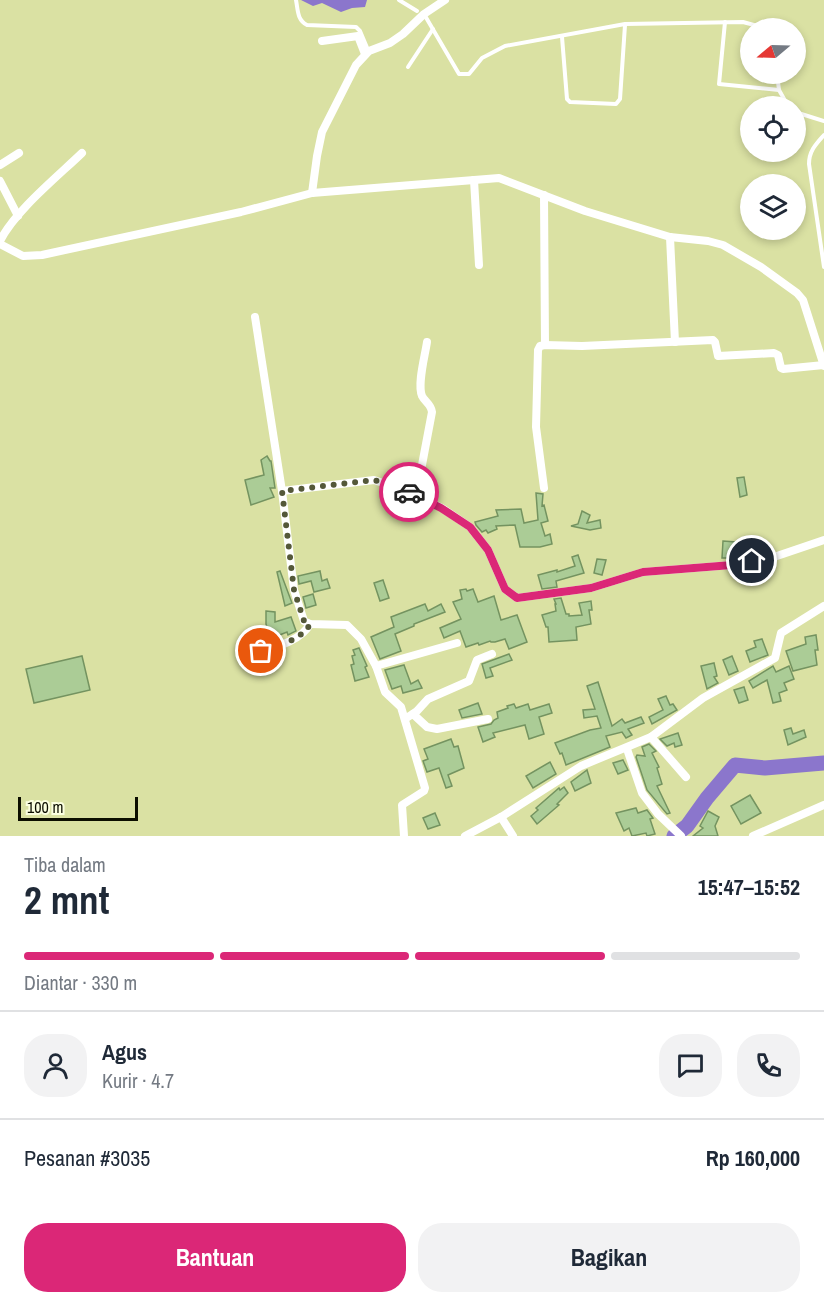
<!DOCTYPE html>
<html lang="id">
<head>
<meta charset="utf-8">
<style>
	:root { --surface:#fff; --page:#f2f2f3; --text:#1f2937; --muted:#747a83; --line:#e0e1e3; --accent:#db2777 }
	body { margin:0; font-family:"Archivo Narrow",sans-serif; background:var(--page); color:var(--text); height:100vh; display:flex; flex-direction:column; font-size:22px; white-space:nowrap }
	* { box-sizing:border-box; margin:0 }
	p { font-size:20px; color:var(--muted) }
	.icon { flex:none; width:33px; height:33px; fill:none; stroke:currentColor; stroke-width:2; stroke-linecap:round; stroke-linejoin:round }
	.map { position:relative; height:836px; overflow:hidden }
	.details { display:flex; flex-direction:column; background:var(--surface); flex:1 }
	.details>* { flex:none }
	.needle { width:39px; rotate:251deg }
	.tools { position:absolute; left:740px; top:18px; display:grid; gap:12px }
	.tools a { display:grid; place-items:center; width:66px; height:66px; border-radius:50%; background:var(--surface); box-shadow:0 3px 9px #0003; font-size:30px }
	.scale { position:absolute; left:18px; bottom:15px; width:120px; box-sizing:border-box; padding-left:6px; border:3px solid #0c0e00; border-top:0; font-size:16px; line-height:21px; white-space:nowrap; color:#0c0e00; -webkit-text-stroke:4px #fbffe0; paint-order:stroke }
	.pin { position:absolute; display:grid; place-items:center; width:51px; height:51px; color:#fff; margin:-26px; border:3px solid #fff; border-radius:50%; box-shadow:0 2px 6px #0007 }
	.courier { position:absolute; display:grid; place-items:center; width:60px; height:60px; margin:-30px; border:4px solid #db2777; border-radius:50%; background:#fff; color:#222; box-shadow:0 2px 8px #0007 }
	.head em { font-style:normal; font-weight:800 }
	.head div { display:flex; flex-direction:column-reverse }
	.head { display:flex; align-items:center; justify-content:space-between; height:102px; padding:0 24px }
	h1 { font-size:39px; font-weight:800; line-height:45px }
	.bar { display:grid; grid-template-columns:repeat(4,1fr); gap:9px 6px; align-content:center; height:72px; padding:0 24px }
	.bar i { height:8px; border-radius:4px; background:var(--line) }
	.bar .active { background:var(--accent) }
	.bar p { grid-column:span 4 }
	.line { display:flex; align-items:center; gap:15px; padding:0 24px; border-top:2px solid var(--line) }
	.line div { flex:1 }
	.round { display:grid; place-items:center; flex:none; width:63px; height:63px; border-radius:24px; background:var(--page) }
	.action { display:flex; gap:12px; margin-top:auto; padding:12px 24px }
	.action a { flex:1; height:69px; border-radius:24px; background:var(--accent); color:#fff; font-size:24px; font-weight:800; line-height:69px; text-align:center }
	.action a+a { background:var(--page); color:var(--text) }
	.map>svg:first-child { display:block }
	.water { fill:#8b76cc }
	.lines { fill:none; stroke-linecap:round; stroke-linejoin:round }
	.river { stroke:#8b76cc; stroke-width:15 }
	.building { fill:#abcc96; stroke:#749360; stroke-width:1.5 }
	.service { stroke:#fff; stroke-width:4 }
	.minor { stroke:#fff; stroke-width:8 }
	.done { stroke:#545839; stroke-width:6; stroke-dasharray:0 10.8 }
	.route { stroke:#db2777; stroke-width:8 }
</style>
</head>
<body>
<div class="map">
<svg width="824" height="836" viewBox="0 0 824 836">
	<rect width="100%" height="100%" fill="#dae1a3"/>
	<polygon class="water" points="301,0 367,0 365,7 352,8 341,12 322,3 313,6"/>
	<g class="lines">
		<polyline class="river" points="674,836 687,826 707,798 735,765 765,768 824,763"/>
	</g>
	<g class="building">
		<polygon points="267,456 270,461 271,461 275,488 270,488 274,497 251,505 245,480 264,475 261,460"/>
		<polygon points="744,477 747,495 740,497 737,478"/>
		<polygon points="536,493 543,494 542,506 544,505 548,521 541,523 545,536 550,534 552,544 540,547 520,547 515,525 496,526 497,529 488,533 486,530 482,532 476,525 475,522 498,516 496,510 521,509 524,523 538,520"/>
		<polygon points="582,511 590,515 587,523 600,520 601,528 590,530 571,526 578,524"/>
		<polygon points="723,541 736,542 735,558 722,558"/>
		<polygon points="578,555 584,573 556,581 557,587 542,589 538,575 557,570 557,572 575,566 572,557"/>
		<polygon points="597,559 606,560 602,575 594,573"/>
		<polygon points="280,571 292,603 285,606 277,572"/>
		<polygon points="320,571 322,581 327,579 330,588 314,592 311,581 299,584 298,576"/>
		<polygon points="383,580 389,598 380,601 374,583"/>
		<polygon points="466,589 467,591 473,589 478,602 494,596 501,620 517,615 527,642 509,649 505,639 495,642 491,642 490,641 479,645 478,643 466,647 460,631 444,638 440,628 461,619 453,602 462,599 460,590"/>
		<polygon points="313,594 316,605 306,608 303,597"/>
		<polygon points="561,598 566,614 569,614 569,616 582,615 579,603 591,601 592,610 589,610 591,624 576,627 577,640 549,642 548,627 546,627 542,615 556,611 555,604 556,604 554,599"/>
		<polygon points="425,604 428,611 441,604 445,612 414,624 414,626 395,634 401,651 380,659 371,637 394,627 391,617"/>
		<polygon points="266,611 275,612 275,622 291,617 296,631 288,635 287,632 262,642 263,645 250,649 247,641 268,633 266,624"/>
		<polygon points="816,635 818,650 815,650 817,665 793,671 786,651 806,644 805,637"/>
		<polygon points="762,639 768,655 750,662 746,651 756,647 754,641"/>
		<polygon points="359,648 367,666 365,667 369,677 355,681 351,665 354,664 352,656 355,655 353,650"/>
		<polygon points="509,654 512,660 490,668 493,676 486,678 482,664"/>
		<polygon points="82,656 90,690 34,703 26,669"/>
		<polygon points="732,656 738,671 729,675 723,660"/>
		<polygon points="714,663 717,676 714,677 718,683 707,689 701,666"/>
		<polygon points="404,665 411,684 418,680 422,688 403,693 401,686 392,689 385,670"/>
		<polygon points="773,666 776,672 789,666 794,679 784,683 787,690 779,693 781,701 773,703 767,680 753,688 749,681"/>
		<polygon points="598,682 612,726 622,719 625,723 641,717 644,723 628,729 632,735 626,738 622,732 606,736 610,747 566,765 562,753 560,754 555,743 590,730 601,728 597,716 584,718 583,710 595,709 587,686"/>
		<polygon points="744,687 748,700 739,703 734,690"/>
		<polygon points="666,696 670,705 673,704 677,710 652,724 649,717 663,710 658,699"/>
		<polygon points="478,703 482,714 462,718 459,710"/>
		<polygon points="514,704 516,708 528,704 530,710 549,704 552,713 539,717 544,734 529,739 525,725 493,733 495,737 483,742 478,727 491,724 494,720 498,718 497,712 508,708 507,706"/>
		<polygon points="791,728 793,734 804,730 806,737 788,745 784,730"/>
		<polygon points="678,733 682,745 675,747 674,743 667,746 660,739"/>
		<polygon points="451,739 454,747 458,746 464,768 448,775 452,786 446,788 439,768 427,772 423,761 428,759 424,749"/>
		<polygon points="649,744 656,751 652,753 659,767 657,768 662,784 657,786 670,813 667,814 647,790 636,757 637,755 645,756 642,747"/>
		<polygon points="623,760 628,770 618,774 613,763"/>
		<polygon points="550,762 556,774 533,788 526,776"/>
		<polygon points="587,770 591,783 575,791 571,782"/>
		<polygon points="564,787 568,793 557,804 559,805 537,824 531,816 538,810 536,808 559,788 560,790"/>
		<polygon points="750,795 761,813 741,824 731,806"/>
		<polygon points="636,808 638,813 647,810 653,818 650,819 655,834 647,836 646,833 632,836 629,828 624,831 616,813"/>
		<polygon points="708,811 719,817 715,826 718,836 693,836 703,828 700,826"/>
		<polygon points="435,813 440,825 428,829 423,818"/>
	</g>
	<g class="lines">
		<g class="service">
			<path d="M296 0C298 10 297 20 307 25L356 27 360 31 368 50"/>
			<polyline points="399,0 417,11"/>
			<polyline points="424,14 459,74 469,74 482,58 505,46 625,24 743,22 765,28"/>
			<polyline points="725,22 719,84 779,90"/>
			<polyline points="562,37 567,99 570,102 616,104 620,99 625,25"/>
			<polyline points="408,67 433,29"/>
			<polyline points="777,74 779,90 788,106"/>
			<polyline points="795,112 824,121"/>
			<path d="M824 267 809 164C809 151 816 144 824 135"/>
		</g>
		<g class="minor">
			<polyline points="322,41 358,36 365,54"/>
			<polyline points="0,165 19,153"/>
			<polyline points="474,180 479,265"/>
			<polyline points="0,181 18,216"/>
			<polyline points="312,193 317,156 322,132 356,65 369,51 390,43 403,34 424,14 445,0"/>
			<polyline points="544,195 545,345"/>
			<polyline points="670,237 675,342"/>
			<path d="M0 241C15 211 57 177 82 153"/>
			<polyline points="0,244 23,256 42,255 241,212 312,193 499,178 585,211 670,237 708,241 723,245 761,267 797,293 803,300 824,366"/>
			<polyline points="255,317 282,491 294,590 304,621 310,624 347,625 361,639 376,666 385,692 401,707 425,788 424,791 402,805 404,836"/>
			<polyline points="544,488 536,427 538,350 540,346 545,345 582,346 713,340 715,342 718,356 774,353 778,355 781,368 783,369 824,365"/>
			<polyline points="282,491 374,480 407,491 442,508 470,527 488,550 505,589 517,598 591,588 643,572 732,565 771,558 824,540"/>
			<path d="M407 491 422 465 432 412C431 404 425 402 422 396 417 384 425 356 427 342"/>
			<path d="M252 655C269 649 301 642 310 624"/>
			<polyline points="376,666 457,643"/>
			<polyline points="413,714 427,727 437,729 488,719"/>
			<polyline points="405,719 417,711 428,699 469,681 477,660 492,654"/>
			<polyline points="651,737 686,777"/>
			<polyline points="627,749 642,793 658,814 681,836"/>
			<polyline points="501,817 513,836"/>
			<polyline points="465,836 501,817 581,766 651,737 703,698 775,658 781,633 824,606"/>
			<polyline points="753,836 824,805"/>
		</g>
	</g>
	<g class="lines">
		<path class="done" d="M261 651C277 646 302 640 310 624L304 621 294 590 282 491 374 480 409 492"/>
		<polyline class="route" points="409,492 441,508 470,527 488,550 505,589 517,598 591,588 643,572 732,565 752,561"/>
	</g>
</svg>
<div class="tools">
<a><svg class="needle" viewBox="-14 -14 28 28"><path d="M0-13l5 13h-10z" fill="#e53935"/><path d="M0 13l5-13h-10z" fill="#747a83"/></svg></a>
<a><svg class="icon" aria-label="locate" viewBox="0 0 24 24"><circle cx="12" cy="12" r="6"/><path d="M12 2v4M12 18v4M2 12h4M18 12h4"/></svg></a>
<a><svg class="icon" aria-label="layers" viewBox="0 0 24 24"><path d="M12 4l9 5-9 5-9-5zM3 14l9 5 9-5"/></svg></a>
</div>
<div class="scale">100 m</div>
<div class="pin" style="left:261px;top:651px;background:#ea580c"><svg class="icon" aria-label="bag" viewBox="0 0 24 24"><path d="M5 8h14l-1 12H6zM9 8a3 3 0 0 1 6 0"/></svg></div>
<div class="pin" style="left:752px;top:561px;background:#1f2937"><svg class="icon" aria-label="home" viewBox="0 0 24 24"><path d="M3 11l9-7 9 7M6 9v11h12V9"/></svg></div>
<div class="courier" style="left:409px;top:492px"><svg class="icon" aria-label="car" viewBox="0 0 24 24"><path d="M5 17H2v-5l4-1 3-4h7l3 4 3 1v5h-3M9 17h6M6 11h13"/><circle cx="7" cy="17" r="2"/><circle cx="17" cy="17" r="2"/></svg></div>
</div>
<section class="details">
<div class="head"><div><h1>2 mnt</h1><p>Tiba dalam</p></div><em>15:47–15:52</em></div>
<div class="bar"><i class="active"></i><i class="active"></i><i class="active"></i><i></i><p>Diantar · 330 m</p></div>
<div class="line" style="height:108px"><a class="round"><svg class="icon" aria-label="person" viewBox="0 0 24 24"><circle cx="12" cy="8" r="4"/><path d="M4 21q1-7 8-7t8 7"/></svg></a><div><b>Agus</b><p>Kurir · 4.7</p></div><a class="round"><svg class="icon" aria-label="chat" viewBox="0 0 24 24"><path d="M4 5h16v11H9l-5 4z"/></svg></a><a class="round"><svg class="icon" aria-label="phone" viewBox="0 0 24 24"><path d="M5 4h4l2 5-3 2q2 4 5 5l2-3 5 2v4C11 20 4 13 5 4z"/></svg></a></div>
<div class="line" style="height:78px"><div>Pesanan #3035</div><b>Rp 160,000</b></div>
<div class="action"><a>Bantuan</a><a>Bagikan</a></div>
</section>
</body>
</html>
